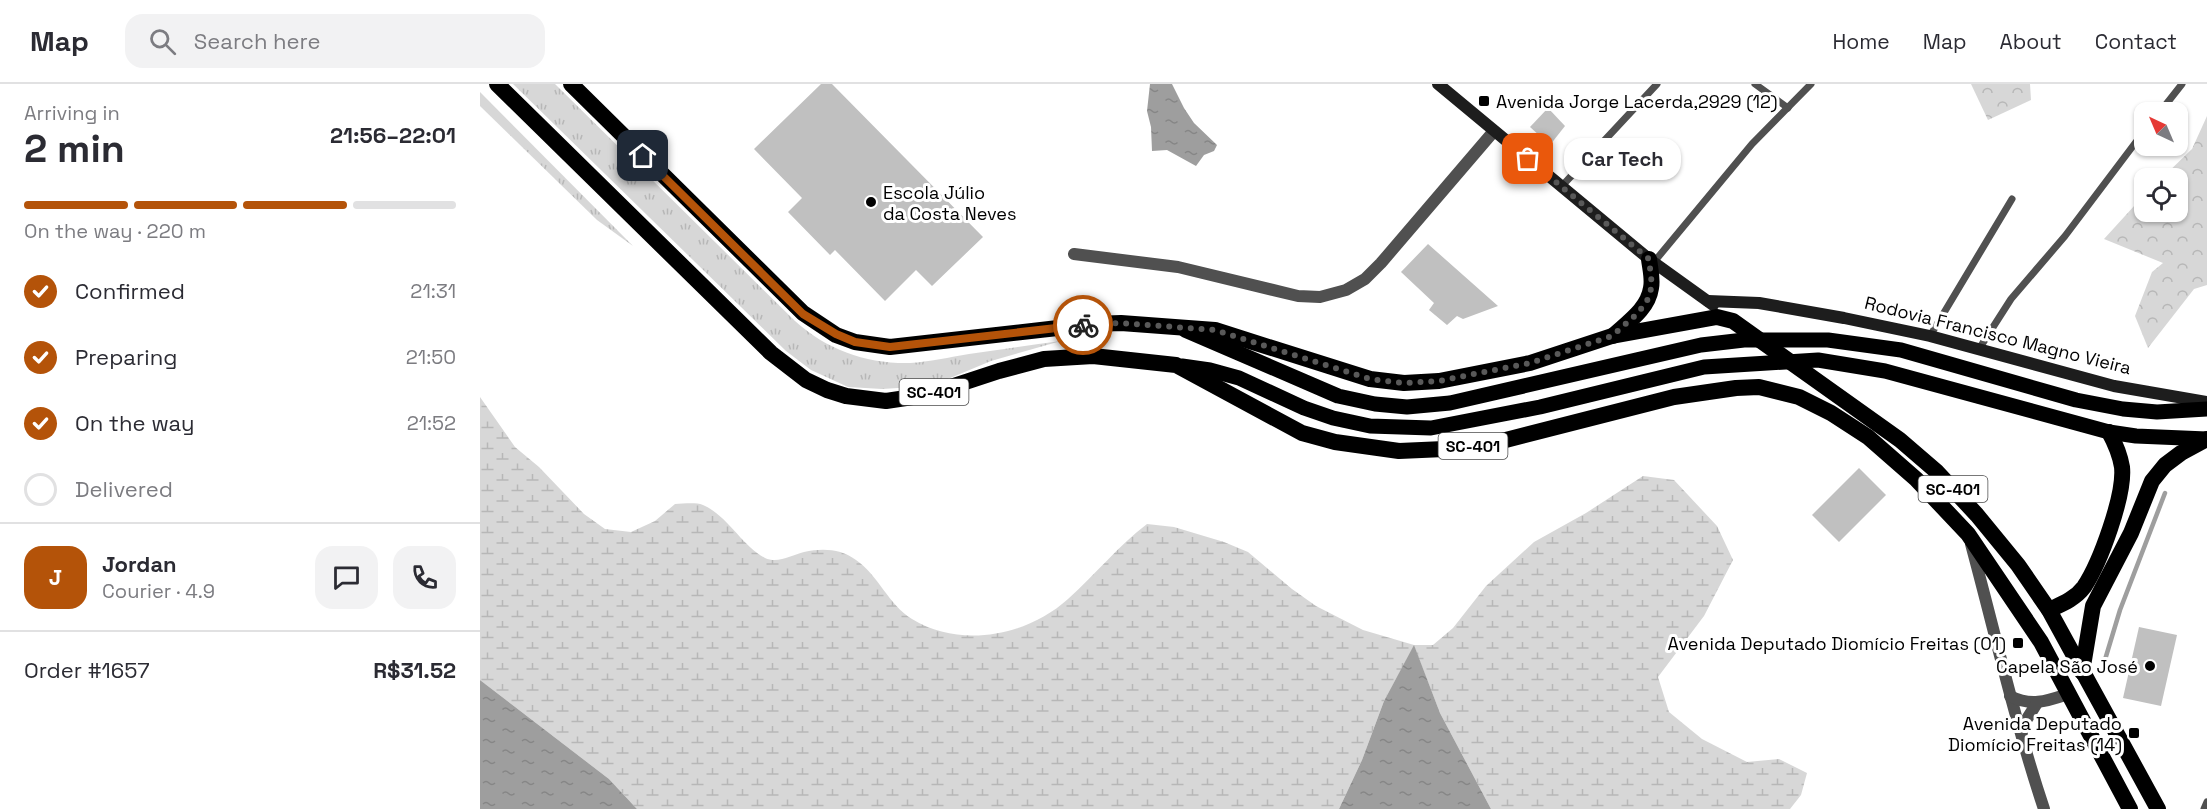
<!DOCTYPE html>
<html lang="en">
<head>
<meta charset="utf-8">
<style>
	:root { --surface:#fff; --page:#f2f2f3; --text:#2b2b33; --muted:#7c7c81; --line:#e1e1e2; --accent:#b45309 }
	body { margin:0; font-family:"Space Grotesk",sans-serif; background:var(--page); color:var(--text); height:100vh; display:flex; flex-direction:column; font-size:22px; white-space:nowrap }
	* { box-sizing:border-box; margin:0 }
	p { font-size:20px; color:var(--muted) }
	.icon { flex:none; width:33px; height:33px; fill:none; stroke:currentColor; stroke-width:2; stroke-linecap:round; stroke-linejoin:round }
	.map { position:relative; flex:1; overflow:hidden }
	.sheet { display:flex; flex-direction:column; background:var(--surface); width:480px }
	.sheet>* { flex:none }
	.needle { width:39px; rotate:316deg }
	.tools { position:absolute; left:1654px; top:18px; display:grid; gap:12px }
	.tools a { display:grid; place-items:center; width:54px; height:54px; border-radius:12px; background:var(--surface); box-shadow:0 2px 4px #0004; font-size:30px }
	.pin { position:absolute; display:grid; place-items:center; width:51px; height:51px; color:#fff; margin:-26px; border-radius:12px; box-shadow:0 3px 9px #0006 }
	.courier { position:absolute; display:grid; place-items:center; width:60px; height:60px; margin:-30px; border:4px solid #b45309; border-radius:50%; background:#fff; color:#222; box-shadow:0 2px 8px #0007 }
	.bubble { position:absolute; height:42px; border-radius:18px; background:var(--surface); box-shadow:0 2px 4px #0004; font-size:20px; font-weight:700; line-height:42px; text-align:center }
	.head em { font-style:normal; font-weight:700 }
	.head div { display:flex; flex-direction:column-reverse }
	.head { display:flex; align-items:center; justify-content:space-between; height:102px; padding:0 24px }
	h1 { font-size:39px; font-weight:700; line-height:45px }
	.bar { display:grid; grid-template-columns:repeat(4,1fr); gap:9px 6px; align-content:center; height:72px; padding:0 24px }
	.bar i { height:8px; border-radius:4px; background:var(--line) }
	.bar .selected { background:var(--accent) }
	.bar p { grid-column:span 4 }
	.line { display:flex; align-items:center; gap:15px; padding:0 24px; border-top:2px solid var(--line) }
	.line div { flex:1 }
	.round { display:grid; place-items:center; flex:none; width:63px; height:63px; border-radius:18px; background:var(--page) }
	ol { padding:0 24px; list-style:none }
	li { display:flex; align-items:center; gap:18px; height:66px }
	li p { margin-inline-start:auto }
	li .icon { padding:6px; border-radius:50%; background:var(--accent); color:#fff; stroke-width:4 }
	li:last-child { color:var(--muted) }
	li i { width:33px; height:33px; border:3px solid var(--line); border-radius:50% }
	header { display:flex; align-items:center; gap:36px; box-sizing:border-box; height:84px; padding:0 30px; background:var(--surface); border-bottom:2px solid var(--line) }
	header strong { font-size:28px }
	nav { display:flex; gap:33px; margin-inline-start:auto; font-size:21px }
	.search { width:420px; height:54px; background:var(--page); display:flex; align-items:center; gap:15px; box-sizing:border-box; padding:0 21px; border-radius:18px; color:var(--muted); font-size:22px }
	main { display:flex; flex:1; min-height:0 }
	.map>svg:first-child { display:block }
	.grass { fill:url(#grass-tufts) }
	.forest { fill:url(#forest-crowns) }
	.wetland { fill:url(#wetland-marsh) }
	.water { fill:url(#water-ripples) }
	.lines { fill:none; stroke-linecap:round; stroke-linejoin:round }
	.stream { stroke:#9e9e9e; stroke-width:4.5 }
	.building { fill:#c0c0c0 }
	.service { stroke:#505050; stroke-width:7 }
	.minor { stroke:#505050; stroke-width:12 }
	.secondary { stroke:#1d1d1d; stroke-width:12 }
	.primary { stroke:#000; stroke-width:15 }
	.trunk { stroke:#000; stroke-width:16 }
	.done { stroke:#595959; stroke-width:6; stroke-dasharray:0 10.8 }
	.route { stroke:#b45309; stroke-width:8 }
	.poi-dot { fill:#000; stroke:#fff; stroke-width:2 }
	.labels { text-anchor:middle; dominant-baseline:central; stroke-width:6; stroke-linejoin:round; paint-order:stroke }
	.shield { fill:#fff; stroke:#4c4c4c; stroke-width:1.5 }
	.shield-label { font-size:16px; font-weight:bold; fill:#000 }
	.poi-label { font-size:18px; fill:#000; stroke:#fff; text-anchor:end }
	.street-label { font-size:18px; fill:#000; stroke:#fff }
</style>
</head>
<body>
<header>
<strong>Map</strong>
<div class="search"><svg class="icon" aria-label="search" viewBox="0 0 24 24"><circle cx="10" cy="10" r="6"/><path d="M15 15l6 6"/></svg>Search here</div>
<nav><a>Home</a><a>Map</a><a>About</a><a>Contact</a></nav>
</header>
<main>
<section class="sheet">
<div class="head"><div><h1>2 min</h1><p>Arriving in</p></div><em>21:56–22:01</em></div>
<div class="bar"><i class="selected"></i><i class="selected"></i><i class="selected"></i><i></i><p>On the way · 220 m</p></div>
<ol>
<li><svg class="icon" aria-label="check" viewBox="0 0 24 24"><path d="M5 12l5 5 9-10"/></svg>Confirmed<p>21:31</p></li>
<li><svg class="icon" aria-label="check" viewBox="0 0 24 24"><path d="M5 12l5 5 9-10"/></svg>Preparing<p>21:50</p></li>
<li><svg class="icon" aria-label="check" viewBox="0 0 24 24"><path d="M5 12l5 5 9-10"/></svg>On the way<p>21:52</p></li>
<li><i></i>Delivered</li>
</ol>
<div class="line" style="height:108px"><b class="round" style="background:var(--accent);color:#fff">J</b><div><b>Jordan</b><p>Courier · 4.9</p></div><a class="round"><svg class="icon" aria-label="chat" viewBox="0 0 24 24"><path d="M4 5h16v11H9l-5 4z"/></svg></a><a class="round"><svg class="icon" aria-label="phone" viewBox="0 0 24 24"><path d="M5 4h4l2 5-3 2q2 4 5 5l2-3 5 2v4C11 20 4 13 5 4z"/></svg></a></div>
<div class="line" style="height:78px"><div>Order #1657</div><b>R$31.52</b></div>
</section>
<div class="map">
<svg width="1727" height="725" viewBox="0 0 1727 725">
	<defs>
		<pattern id="grass-tufts" width="24" height="20" patternUnits="userSpaceOnUse" patternTransform="scale(1.5)"><rect width="24" height="20" fill="#d7d7d7"/><path d="M3 7l-1-3M5 7V3M7 7l1-3M15 17l-1-3M17 17v-4M19 17l1-3" fill="none" stroke="#b7b7b7"/></pattern>
		<pattern id="forest-crowns" width="20" height="18" patternUnits="userSpaceOnUse" patternTransform="scale(1.5)"><rect width="20" height="18" fill="#d7d7d7"/><path d="M2 6a3 3 0 1 1 6 0M12 15a3 3 0 1 1 6 0" fill="none" stroke="#b7b7b7"/></pattern>
		<pattern id="wetland-marsh" width="20" height="14" patternUnits="userSpaceOnUse" patternTransform="scale(1.5)"><rect width="20" height="14" fill="#d7d7d7"/><path d="M1 5h8M5 5V1M11 12h8M15 12V8" fill="none" stroke="#b7b7b7"/></pattern>
		<pattern id="water-ripples" width="26" height="14" patternUnits="userSpaceOnUse" patternTransform="scale(1.5)"><rect width="26" height="14" fill="#9e9e9e"/><path d="M2 4q2-2 4 0t4 0M15 11q2-2 4 0t4 0" fill="none" stroke="#868686"/></pattern>
	</defs>
	<rect width="100%" height="100%" fill="#fff"/>
	<g class="grass">
		<path d="M33 0H75L315 237C347 266 387 280 430 279 449 278 470 273 489 270 520 266 550 261 581 257L511 277 463 297 434 303 402 305 368 303 331 286 306 267Z"/>
		<polygon points="0,8 153,162 117,136 0,22"/>
	</g>
	<g class="forest">
		<polygon points="1491,0 1550,0 1551,16 1508,36"/>
		<polygon points="1727,32 1727,201 1714,205 1668,264 1655,232 1672,188 1683,179 1624,155 1665,110 1665,128 1698,128 1698,94 1682,94 1712,65"/>
	</g>
	<path class="wetland" d="M0 313 35 363 59 383 104 430 125 445 151 448 175 437 195 420C203 420 215 418 223 421 247 431 263 463 285 474 298 480 312 471 324 468 343 464 361 465 376 476 398 491 409 521 432 535 481 565 547 552 588 515 616 490 638 462 667 440L694 443 744 458 768 468 812 505 836 522 883 546 934 561H953L973 544 1006 502 1054 458 1106 429 1163 392 1194 396 1237 442 1253 476 1224 532 1178 593 1189 628 1222 655 1267 678 1299 675 1327 689 1321 711 1310 725H1011L960 629 934 562 904 617 882 676 859 725H157L129 695 0 596Z"/>
	<g class="water">
		<polygon points="670,0 692,0 704,24 714,39 737,61 734,67 724,71 716,82 687,66 672,67 671,43 667,27"/>
		<polygon points="934,561 960,629 1011,725 859,725 882,676 904,617"/>
		<polygon points="0,596 129,695 157,725 0,725"/>
	</g>
	<g class="lines">
		<polyline class="stream" points="1624,579 1640,526 1685,409"/>
	</g>
	<g class="building">
		<polygon points="341,0 352,0 503,153 452,202 436,186 405,217 355,166 350,171 308,128 322,114 274,65"/>
		<polygon points="1068,24 1085,42 1070,61 1050,43"/>
		<polygon points="948,160 1018,222 983,235 977,232 967,241 949,226 954,219 921,188"/>
		<polygon points="1379,384 1406,411 1359,458 1332,431"/>
		<polygon points="1659,543 1697,551 1681,622 1643,614"/>
	</g>
	<g class="lines">
		<g class="service">
			<polyline points="1275,0 1308,24"/>
			<polyline points="1680,28 1702,0"/>
			<polyline points="1081,103 1177,0"/>
			<polyline points="1174,178 1272,60 1331,0"/>
			<polyline points="1450,252 1532,115"/>
			<polyline points="1499,265 1531,215 1585,152 1665,46"/>
			<polyline points="1724,725 1727,718"/>
		</g>
		<g class="minor">
			<polyline points="594,170 698,183 818,212 840,213 866,206 885,195 901,179 1014,47"/>
			<path d="M1491 460C1515 549 1535 638 1564 725"/>
			<path d="M1530 612C1551 623 1567 617 1588 610"/>
			<polyline points="1542,648 1545,638 1557,619"/>
		</g>
		<g class="secondary">
			<polyline points="958,0 1169,175 1233,221"/>
			<polyline points="1228,217 1279,219 1364,234 1450,252 1634,302 1727,318"/>
		</g>
		<g class="primary">
			<polyline points="705,246 858,312 895,320 927,323 970,319 1221,261 1264,256 1348,256 1421,266 1596,316 1643,325 1677,328 1727,325"/>
			<polyline points="702,282 730,286 759,294 824,324 853,334 890,342 951,344 1060,323 1224,283 1338,276 1405,287 1629,348 1656,352 1727,355"/>
		</g>
		<g class="trunk">
			<polyline points="17,0 291,269 326,296 347,306 366,312 406,317 446,311 519,287 564,275 613,272 696,281 822,349 855,358 919,367 987,364 1018,358 1194,313 1256,304 1279,303 1319,313 1351,329 1388,353 1436,395 1488,450 1561,558 1650,725"/>
			<polyline points="91,0 323,229 356,251 375,258 410,263 613,240 641,239 735,246 890,295 924,299 959,297 1050,279 1132,252 1237,233 1253,237 1420,356 1456,387 1497,431 1538,481 1569,526 1678,725"/>
			<path d="M1133 252C1148 238 1168 225 1171 204 1173 195 1170 184 1169 175"/>
			<path d="M1569 526C1582 520 1595 515 1604 503 1620 479 1645 411 1642 383 1640 371 1635 359 1629 348"/>
			<polyline points="1602,588 1613,522 1651,449 1672,397 1685,381 1701,369 1727,355"/>
		</g>
	</g>
	<g class="lines">
		<polyline class="done" points="603,241 641,239 735,246 890,295 924,299 959,297 1050,279 1132,252 1158,229 1167,217 1172,202 1169,175 1048,75"/>
		<polyline class="route" points="163,72 323,230 356,250 375,258 410,263 603,241"/>
	</g>
	<g class="poi-dot">
		<rect x="998" y="11" width="12" height="12" rx="3"/>
		<circle cx="391" cy="118" r="6"/>
		<rect x="1532" y="553" width="12" height="12" rx="3"/>
		<circle cx="1670" cy="582" r="6"/>
		<rect x="1648" y="643" width="12" height="12" rx="3"/>
	</g>
	<g class="labels">
		<g class="shield">
			<rect x="419.5" y="295" width="69" height="26" rx="4.5"/>
			<rect x="958.5" y="349" width="69" height="26" rx="4.5"/>
			<rect x="1438.5" y="392" width="69" height="26" rx="4.5"/>
		</g>
		<g class="shield-label">
			<text x="454" y="308">SC-401</text>
			<text x="993" y="362">SC-401</text>
			<text x="1473" y="405">SC-401</text>
		</g>
		<g class="poi-label">
			<text x="1016" y="17" text-anchor="start">Avenida Jorge Lacerda,2929 (12)</text>
			<text x="403" y="108" text-anchor="start">Escola Júlio<tspan x="403" dy="21">da Costa Neves</tspan></text>
			<text x="1526" y="559">Avenida Deputado Diomício Freitas (01)</text>
			<text x="1658" y="582">Capela São José</text>
			<text x="1642" y="639">Avenida Deputado<tspan x="1642" dy="21">Diomício Freitas (14)</tspan></text>
		</g>
		<g class="street-label">
			<text transform="translate(1518 251) rotate(14)">Rodovia Francisco Magno Vieira</text>
		</g>
	</g>
</svg>
<div class="tools">
<a><svg class="needle" viewBox="-14 -14 28 28"><path d="M0-13l5 13h-10z" fill="#e53935"/><path d="M0 13l5-13h-10z" fill="#7c7c81"/></svg></a>
<a><svg class="icon" aria-label="locate" viewBox="0 0 24 24"><circle cx="12" cy="12" r="6"/><path d="M12 2v4M12 18v4M2 12h4M18 12h4"/></svg></a>
</div>
<div class="pin" style="left:1048px;top:75px;background:#ea580c"><svg class="icon" aria-label="bag" viewBox="0 0 24 24"><path d="M5 8h14l-1 12H6zM9 8a3 3 0 0 1 6 0"/></svg></div>
<div class="pin" style="left:163px;top:72px;background:#1f2937"><svg class="icon" aria-label="home" viewBox="0 0 24 24"><path d="M3 11l9-7 9 7M6 9v11h12V9"/></svg></div>
<div class="courier" style="left:603px;top:241px"><svg class="icon" aria-label="bike" viewBox="0 0 24 24"><circle cx="6" cy="16" r="4"/><circle cx="18" cy="16" r="4"/><path d="M6 16l4-8h5l3 8M10 8l3 8H6M13 5h3"/></svg></div>
<div class="bubble" style="left:1084px;top:54px;width:117px">Car Tech</div>
</div>
</main>
</body>
</html>
